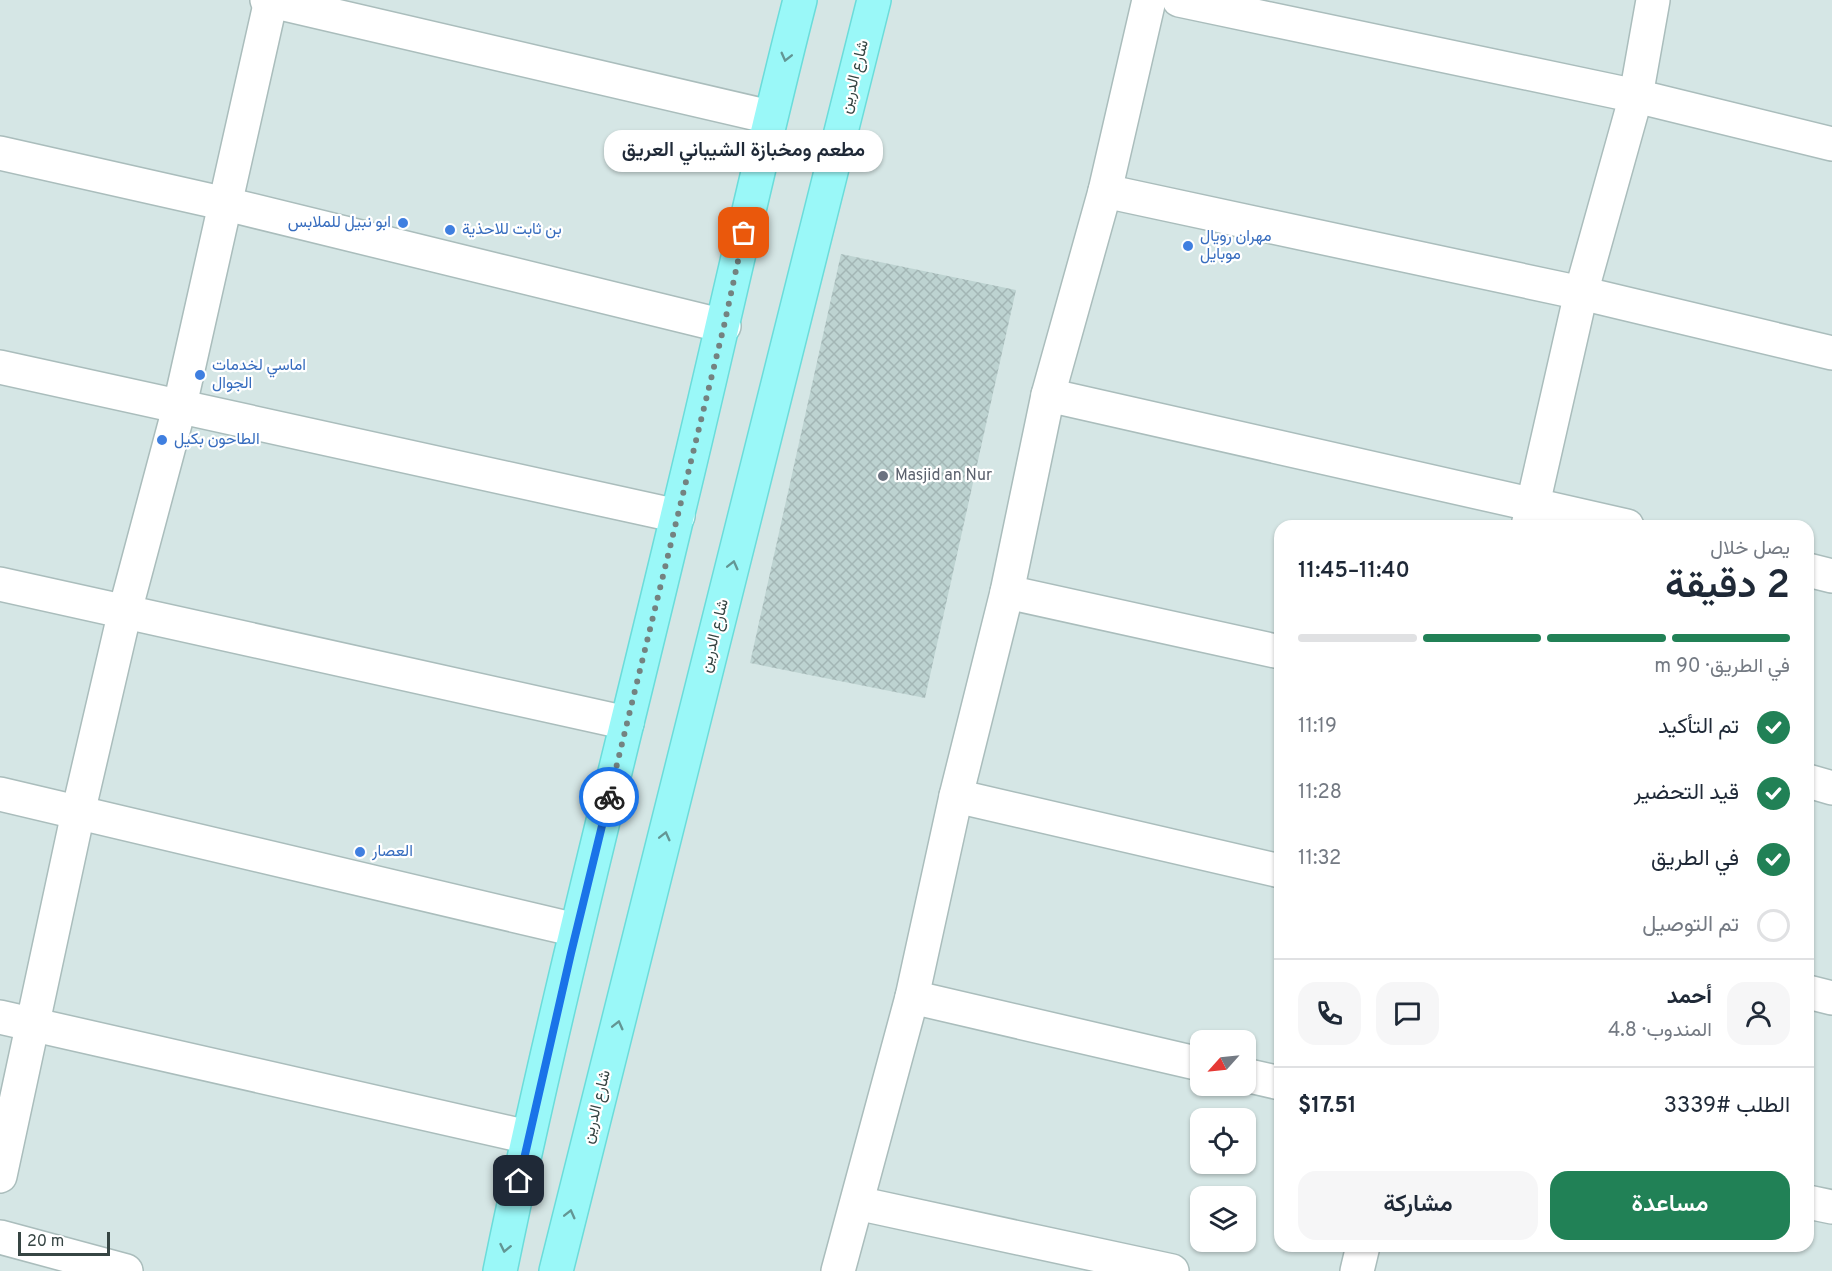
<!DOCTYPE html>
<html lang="ar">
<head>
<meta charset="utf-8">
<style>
	:root { --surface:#fff; --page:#f6f6f7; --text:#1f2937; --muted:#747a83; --line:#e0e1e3; --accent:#218156 }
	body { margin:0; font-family:Overpass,Vazirmatn,sans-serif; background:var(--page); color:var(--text); direction:rtl; height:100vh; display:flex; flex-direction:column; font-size:22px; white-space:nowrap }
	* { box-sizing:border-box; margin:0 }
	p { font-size:20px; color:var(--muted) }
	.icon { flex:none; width:33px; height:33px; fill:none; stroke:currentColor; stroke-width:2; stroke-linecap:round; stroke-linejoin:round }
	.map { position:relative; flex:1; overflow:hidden; direction:ltr }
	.sheet { position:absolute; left:1274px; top:520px; width:540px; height:732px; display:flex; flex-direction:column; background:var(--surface); border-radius:18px; box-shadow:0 2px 4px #0004; direction:rtl }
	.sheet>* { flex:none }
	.needle { width:39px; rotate:243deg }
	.controls { position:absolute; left:1190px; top:1030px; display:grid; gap:12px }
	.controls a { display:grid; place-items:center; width:66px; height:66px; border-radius:12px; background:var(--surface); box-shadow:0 2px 4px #0004; font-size:30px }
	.scale { position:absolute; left:18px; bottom:15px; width:92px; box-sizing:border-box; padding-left:6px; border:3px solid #364543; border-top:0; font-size:16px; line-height:21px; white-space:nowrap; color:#364543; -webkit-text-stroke:4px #fff; paint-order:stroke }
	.pin { position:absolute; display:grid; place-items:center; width:51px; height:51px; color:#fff; margin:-26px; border-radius:12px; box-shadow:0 3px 9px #0006 }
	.courier { position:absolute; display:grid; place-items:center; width:60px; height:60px; margin:-30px; border:4px solid #1a73e8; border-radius:50%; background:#fff; color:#222; box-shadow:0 2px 8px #0007 }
	.bubble { position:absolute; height:42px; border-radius:18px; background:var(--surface); box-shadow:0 2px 4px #0004; font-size:20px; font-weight:600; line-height:42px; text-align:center; direction:rtl }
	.overview em { font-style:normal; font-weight:600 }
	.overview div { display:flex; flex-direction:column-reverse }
	.overview { display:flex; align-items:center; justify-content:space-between; height:102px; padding:0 24px }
	h1 { font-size:39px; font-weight:600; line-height:45px }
	.bar { display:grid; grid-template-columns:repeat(4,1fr); gap:9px 6px; align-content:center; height:72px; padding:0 24px }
	.bar i { height:8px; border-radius:4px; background:var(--line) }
	.bar .on { background:var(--accent) }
	.bar p { grid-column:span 4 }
	.line { display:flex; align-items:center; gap:15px; padding:0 24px; border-top:2px solid var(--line) }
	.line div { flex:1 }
	.round { display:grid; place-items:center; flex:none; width:63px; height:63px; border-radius:18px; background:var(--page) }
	ol { padding:0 24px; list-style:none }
	li { display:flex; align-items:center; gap:18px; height:66px }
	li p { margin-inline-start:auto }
	li .icon { padding:6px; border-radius:50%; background:var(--accent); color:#fff; stroke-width:4 }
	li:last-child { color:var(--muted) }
	li i { width:33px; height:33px; border:3px solid var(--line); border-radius:50% }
	.primary-button { display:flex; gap:12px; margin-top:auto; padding:12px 24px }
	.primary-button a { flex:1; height:69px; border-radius:18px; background:var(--accent); color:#fff; font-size:24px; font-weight:600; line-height:69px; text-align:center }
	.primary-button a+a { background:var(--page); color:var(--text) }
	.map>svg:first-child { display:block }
	.residential { fill:#d5e6e5; fill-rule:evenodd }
	.building { fill:url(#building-cross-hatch) }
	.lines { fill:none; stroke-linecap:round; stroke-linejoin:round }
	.minor-casing { stroke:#aabdbc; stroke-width:36 }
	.major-casing { stroke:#6bdcda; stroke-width:36 }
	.minor { stroke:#fff; stroke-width:33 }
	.major { stroke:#9af8f8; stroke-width:33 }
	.oneway { stroke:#639694 }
	.done { stroke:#748280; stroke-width:6; stroke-dasharray:0 10.8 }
	.route { stroke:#1a73e8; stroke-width:8 }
	.shop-dot { fill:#3f7fe0; stroke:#fff; stroke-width:2 }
	.worship-dot { fill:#6b7280; stroke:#fff; stroke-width:2 }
	.labels { text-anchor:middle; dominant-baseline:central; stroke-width:4.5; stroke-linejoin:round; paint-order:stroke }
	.street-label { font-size:16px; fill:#364543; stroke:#fff }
	.shop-label { font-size:16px; fill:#366cbe; stroke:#fff; text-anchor:start }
	.worship-label { font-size:16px; fill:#5b616d; stroke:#fff; text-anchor:start }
</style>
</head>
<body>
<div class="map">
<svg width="1832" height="1271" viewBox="0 0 1832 1271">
	<defs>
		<pattern id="building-cross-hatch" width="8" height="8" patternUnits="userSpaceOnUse" patternTransform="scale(1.5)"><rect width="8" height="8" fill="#bdd3d1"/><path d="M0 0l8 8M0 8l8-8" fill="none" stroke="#a3b6b5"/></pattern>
	</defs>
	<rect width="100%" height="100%" fill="#e7f2f2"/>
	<path class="residential" d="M0 0H1832V1271H0ZM1280 526H1808V1246H1280ZM1200 1041H1245V1086H1200ZM1200 1119H1245V1164H1200ZM1200 1197H1245V1242H1200Z"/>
	<polygon class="building" points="841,254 1016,290 925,698 750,663"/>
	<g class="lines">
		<defs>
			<g id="minor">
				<polyline points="267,0 770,117"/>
				<polyline points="1179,0 1636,96 1832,144"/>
				<polyline points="0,153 226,204 724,326"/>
				<polyline points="1105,191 1581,293 1832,353"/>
				<polyline points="0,367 678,516"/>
				<polyline points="1048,395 1627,526"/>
				<polyline points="1528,526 1581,293 1636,96 1653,0"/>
				<polyline points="1808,570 1832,576"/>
				<polyline points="0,584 627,723"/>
				<polyline points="1007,592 1280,652"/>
				<polyline points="1808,781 1832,788"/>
				<polyline points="0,794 576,930"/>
				<polyline points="956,796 1280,871"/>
				<polyline points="1808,992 1832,998"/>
				<polyline points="912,997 1200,1064"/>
				<polyline points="0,1017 528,1137"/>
				<polyline points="1245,1075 1280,1083"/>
				<polyline points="0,1176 78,813 125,611 180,405 271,0"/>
				<polyline points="1808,1202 1832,1207"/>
				<polyline points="857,1203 1172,1271"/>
				<polyline points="0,1237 126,1271"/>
				<polyline points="838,1271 912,997 956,796 1007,592 1048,395 1105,191 1149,0"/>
				<polyline points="1357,1271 1363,1246"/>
			</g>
			<g id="major">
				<path d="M500 1271C552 1018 617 768 677 517 719 345 756 172 800 0"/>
				<polyline points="556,1271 874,0"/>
			</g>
		</defs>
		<use href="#minor" class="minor-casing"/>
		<use href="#major" class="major-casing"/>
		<use href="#minor" class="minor"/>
		<use href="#major" class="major"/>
	</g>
	<defs><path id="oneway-chevron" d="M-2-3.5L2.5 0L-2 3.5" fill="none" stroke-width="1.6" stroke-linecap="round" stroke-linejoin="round" transform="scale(1.5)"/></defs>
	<g class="oneway">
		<use href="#oneway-chevron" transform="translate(786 57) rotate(104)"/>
		<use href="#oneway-chevron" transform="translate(733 565) rotate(-76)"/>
		<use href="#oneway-chevron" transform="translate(665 836) rotate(-76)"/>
		<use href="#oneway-chevron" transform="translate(618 1025) rotate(-76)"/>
		<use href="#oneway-chevron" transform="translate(570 1214) rotate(-76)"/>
		<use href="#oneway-chevron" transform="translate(505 1248) rotate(102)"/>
	</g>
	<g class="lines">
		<polyline class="done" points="609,797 724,326 744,233"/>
		<polyline class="route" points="519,1181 571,953 609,797"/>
	</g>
	<g class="shop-dot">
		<circle cx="403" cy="223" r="6"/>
		<circle cx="450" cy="230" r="6"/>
		<circle cx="1188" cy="246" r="6"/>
		<circle cx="200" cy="375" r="6"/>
		<circle cx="162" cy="440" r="6"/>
		<circle cx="360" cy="852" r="6"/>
	</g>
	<circle class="worship-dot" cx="883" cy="476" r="6"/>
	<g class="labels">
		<g class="street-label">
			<text transform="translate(855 77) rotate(-76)">شارع الدرين</text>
			<text transform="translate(715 636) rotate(-76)">شارع الدرين</text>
			<text transform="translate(597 1107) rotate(-76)">شارع الدرين</text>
		</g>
		<g class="shop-label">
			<text x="391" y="223" text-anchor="end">ابو نبيل للملابس</text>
			<text x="462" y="230">بن ثابت للاحذية</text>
			<text x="1200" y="237">مهران رويال<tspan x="1200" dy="18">موبايل</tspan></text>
			<text x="212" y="366">اماسي لخدمات<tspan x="212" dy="18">الجوال</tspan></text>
			<text x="174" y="440">الطاحون بكيل</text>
			<text x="372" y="852">العصار</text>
		</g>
		<g class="worship-label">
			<text x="895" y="476">Masjid an Nur</text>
		</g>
	</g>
</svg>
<div class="controls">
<a><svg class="needle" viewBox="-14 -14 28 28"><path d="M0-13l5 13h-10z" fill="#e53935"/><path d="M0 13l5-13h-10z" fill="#747a83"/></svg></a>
<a><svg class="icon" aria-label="locate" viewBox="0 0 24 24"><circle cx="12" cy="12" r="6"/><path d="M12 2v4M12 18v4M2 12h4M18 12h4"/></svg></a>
<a><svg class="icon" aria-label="layers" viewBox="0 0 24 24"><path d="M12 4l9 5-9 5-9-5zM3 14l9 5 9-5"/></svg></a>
</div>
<div class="scale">20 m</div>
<div class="pin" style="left:744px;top:233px;background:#ea580c"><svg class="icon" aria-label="bag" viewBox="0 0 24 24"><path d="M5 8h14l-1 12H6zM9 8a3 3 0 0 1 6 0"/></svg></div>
<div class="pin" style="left:519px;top:1181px;background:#1f2937"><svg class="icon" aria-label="home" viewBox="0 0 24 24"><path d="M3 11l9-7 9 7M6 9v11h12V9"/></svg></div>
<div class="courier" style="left:609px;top:797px"><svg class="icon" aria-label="bike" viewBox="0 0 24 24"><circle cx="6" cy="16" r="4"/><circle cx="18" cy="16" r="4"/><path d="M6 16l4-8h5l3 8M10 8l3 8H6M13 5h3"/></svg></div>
<div class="bubble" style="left:604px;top:130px;width:279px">مطعم ومخبازة الشيباني العريق</div>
<section class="sheet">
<div class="overview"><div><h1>2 دقيقة</h1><p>يصل خلال</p></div><em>11:40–11:45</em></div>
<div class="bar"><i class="on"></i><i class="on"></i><i class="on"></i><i></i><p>في الطريق · 90 m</p></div>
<ol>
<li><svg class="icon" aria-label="check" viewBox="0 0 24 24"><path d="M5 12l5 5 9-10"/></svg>تم التأكيد<p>11:19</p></li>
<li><svg class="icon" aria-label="check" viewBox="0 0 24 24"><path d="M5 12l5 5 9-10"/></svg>قيد التحضير<p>11:28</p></li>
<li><svg class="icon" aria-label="check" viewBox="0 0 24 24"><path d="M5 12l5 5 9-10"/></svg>في الطريق<p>11:32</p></li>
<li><i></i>تم التوصيل</li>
</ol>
<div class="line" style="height:108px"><a class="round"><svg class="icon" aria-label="person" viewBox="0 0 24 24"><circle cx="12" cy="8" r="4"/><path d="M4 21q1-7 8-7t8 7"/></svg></a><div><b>أحمد</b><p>المندوب · 4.8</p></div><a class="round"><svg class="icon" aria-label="chat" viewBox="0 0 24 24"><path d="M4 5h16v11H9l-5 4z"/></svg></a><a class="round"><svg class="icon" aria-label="phone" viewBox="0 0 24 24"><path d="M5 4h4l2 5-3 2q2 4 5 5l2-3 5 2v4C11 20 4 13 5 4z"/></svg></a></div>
<div class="line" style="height:78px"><div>الطلب #3339</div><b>$17.51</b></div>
<div class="primary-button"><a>مساعدة</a><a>مشاركة</a></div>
</section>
</div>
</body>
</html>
